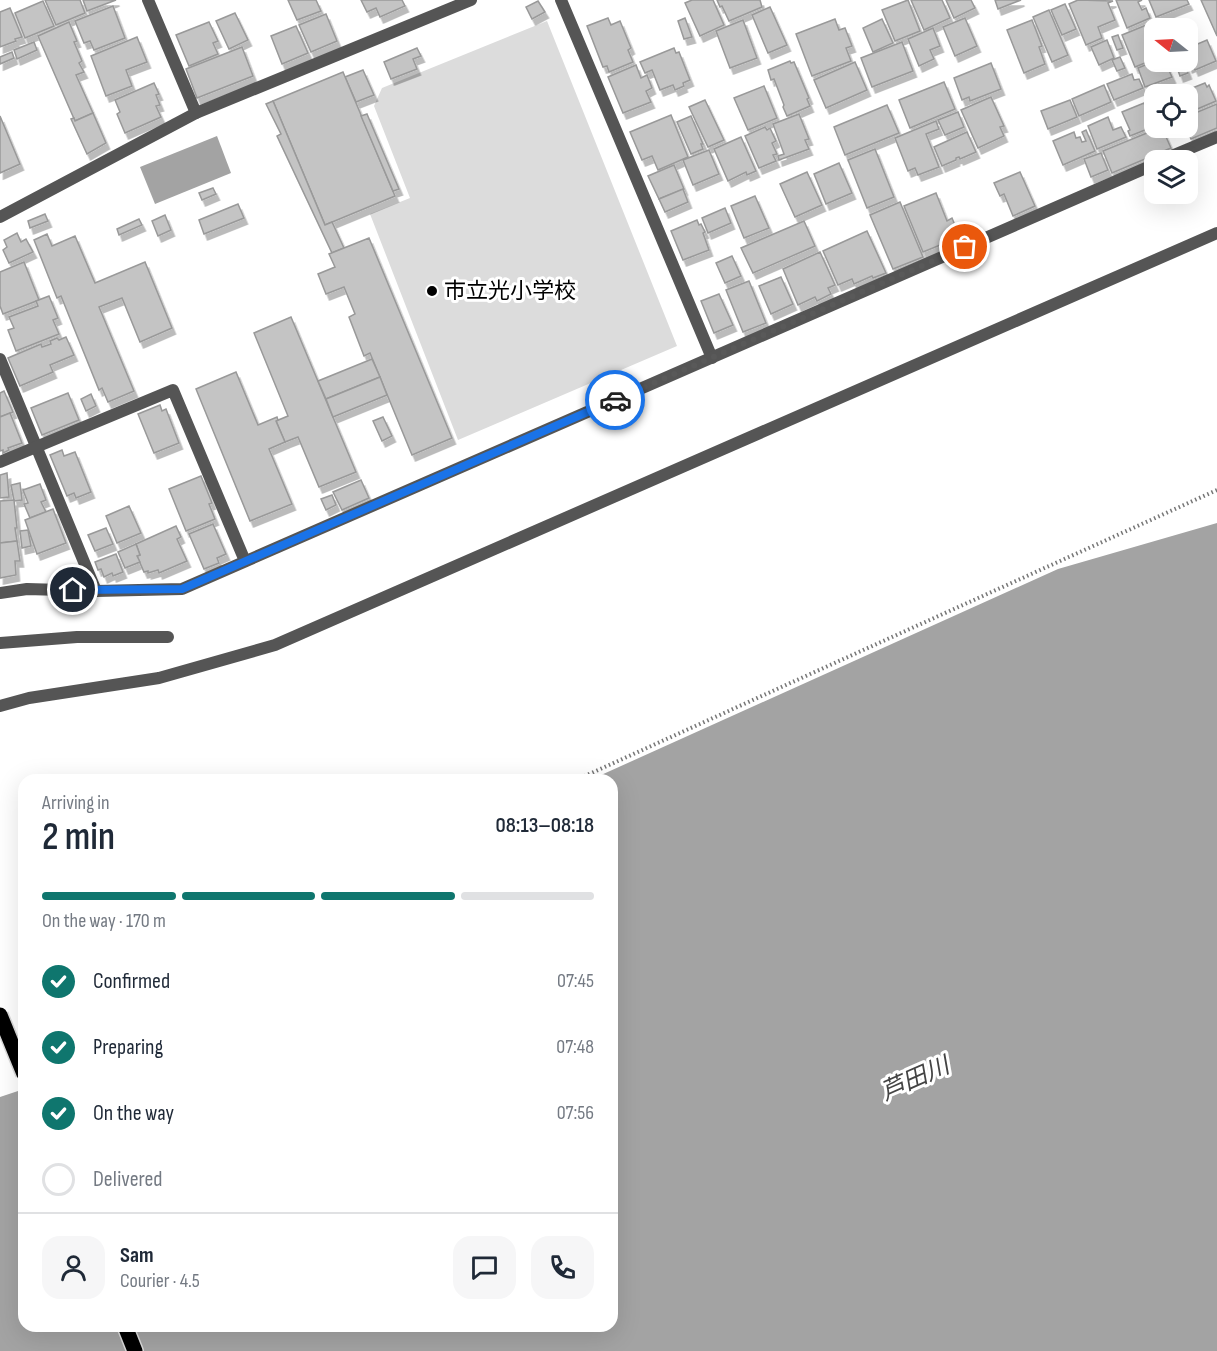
<!DOCTYPE html>
<html lang="en">
<head>
<meta charset="utf-8">
<style>
	:root { --surface:#fff; --page:#f6f6f7; --text:#1f2937; --muted:#747a83; --line:#e0e1e3; --accent:#0f766e }
	body { margin:0; font-family:"Sofia Sans Condensed","Noto Sans JP",sans-serif; background:var(--page); color:var(--text); height:100vh; display:flex; flex-direction:column; font-size:22px; white-space:nowrap }
	* { box-sizing:border-box; margin:0 }
	p { font-size:20px; color:var(--muted) }
	.icon { flex:none; width:33px; height:33px; fill:none; stroke:currentColor; stroke-width:2; stroke-linecap:round; stroke-linejoin:round }
	.map { position:relative; flex:1; overflow:hidden }
	.details { position:absolute; left:18px; top:774px; width:600px; height:558px; display:flex; flex-direction:column; background:var(--surface); border-radius:18px; box-shadow:0 6px 24px #0002 }
	.details>* { flex:none }
	.needle { width:39px; rotate:288deg }
	.controls { position:absolute; left:1144px; top:18px; display:grid; gap:12px }
	.controls a { display:grid; place-items:center; width:54px; height:54px; border-radius:12px; background:var(--surface); box-shadow:0 6px 24px #0002; font-size:30px }
	.pin { position:absolute; display:grid; place-items:center; width:51px; height:51px; color:#fff; margin:-26px; border:3px solid #fff; border-radius:50%; box-shadow:0 2px 6px #0007 }
	.courier { position:absolute; display:grid; place-items:center; width:60px; height:60px; margin:-30px; border:4px solid #1a73e8; border-radius:50%; background:#fff; color:#222; box-shadow:0 2px 8px #0007 }
	.summary em { font-style:normal; font-weight:600 }
	.summary div { display:flex; flex-direction:column-reverse }
	.summary { display:flex; align-items:center; justify-content:space-between; height:102px; padding:0 24px }
	h1 { font-size:39px; font-weight:600; line-height:45px }
	.bar { display:grid; grid-template-columns:repeat(4,1fr); gap:9px 6px; align-content:center; height:72px; padding:0 24px }
	.bar i { height:8px; border-radius:4px; background:var(--line) }
	.bar .on { background:var(--accent) }
	.bar p { grid-column:span 4 }
	.line { display:flex; align-items:center; gap:15px; padding:0 24px; border-top:2px solid var(--line) }
	.line div { flex:1 }
	.round { display:grid; place-items:center; flex:none; width:63px; height:63px; border-radius:18px; background:var(--page) }
	ol { padding:0 24px; list-style:none }
	li { display:flex; align-items:center; gap:18px; height:66px }
	li p { margin-inline-start:auto }
	li .icon { padding:6px; border-radius:50%; background:var(--accent); color:#fff; stroke-width:4 }
	li:last-child { color:var(--muted) }
	li i { width:33px; height:33px; border:3px solid var(--line); border-radius:50% }
	.map>svg:first-child { display:block }
	.green { fill:#dcdcdc }
	.water { fill:#a3a3a3 }
	.building { fill:#c4c4c4; stroke:#999; stroke-width:1.5; filter:url(#shadow) }
	.lines { fill:none; stroke-linecap:round; stroke-linejoin:round }
	.primary-casing { stroke:#dbdbdb; stroke-width:18 }
	.path { stroke:#777; stroke-width:4; stroke-dasharray:1.5 3; stroke-linecap:butt }
	.minor { stroke:#555; stroke-width:12 }
	.tertiary { stroke:#555; stroke-width:12 }
	.primary { stroke:#000; stroke-width:15 }
	.primary-bridge-casing { stroke:#dbdbdb; stroke-width:18; stroke-linecap:butt }
	.primary-bridge { stroke:#000; stroke-width:15 }
	.done { stroke:#595959; stroke-width:6; stroke-dasharray:0 10.8 }
	.route { stroke:#1a73e8; stroke-width:8 }
	.poi-dot { fill:#000; stroke:#fff; stroke-width:2 }
	.labels { text-anchor:middle; dominant-baseline:central; stroke-width:6; stroke-linejoin:round; paint-order:stroke }
	.poi-label { font-size:22px; fill:#000; stroke:#fff; text-anchor:start }
	.water-label { font-size:24px; font-style:italic; fill:#444; stroke:#fff }
</style>
</head>
<body>
<div class="map">
<svg width="1217" height="1351" viewBox="0 0 1217 1351">
	<defs>
		<filter id="shadow"><feDropShadow dx="3.5" dy="6" stdDeviation="0" flood-color="#0004"/></filter>
	</defs>
	<rect width="100%" height="100%" fill="#fff"/>
	<polygon class="green" points="547,21 677,346 458,440 370,214 410,198 374,106 382,88"/>
	<g class="water">
		<polygon points="217,136 231,173 155,204 140,167"/>
		<polygon points="1217,523 1217,1351 0,1351 0,1097 24,1089 24,1326 612,1326 612,780 590,780 1058,569"/>
	</g>
	<g class="building">
		<polygon points="45,0 80,0 85,13 56,25"/>
		<polygon points="83,0 116,0 87,11"/>
		<polygon points="288,0 316,0 321,11 297,20"/>
		<polygon points="361,0 402,0 405,6 380,17 376,8 367,12"/>
		<polygon points="692,0 713,0 724,25 700,36 685,3"/>
		<polygon points="717,0 760,0 762,7 729,21 722,6 720,7"/>
		<polygon points="908,0 920,31 895,41 882,10"/>
		<polygon points="911,0 942,0 950,18 924,30"/>
		<polygon points="946,0 971,0 975,8 954,18"/>
		<polygon points="995,0 1021,0 998,9"/>
		<polygon points="1078,0 1113,1 1108,3 1115,20 1098,27 1102,38 1086,45 1069,4"/>
		<polygon points="1116,0 1142,0 1138,2 1142,10 1146,8 1150,18 1127,28"/>
		<polygon points="1149,0 1187,0 1189,4 1156,17"/>
		<polygon points="1201,0 1217,0 1217,36"/>
		<polygon points="43,1 54,26 25,38 15,13"/>
		<polygon points="538,1 545,12 532,19 526,7"/>
		<polygon points="1065,4 1076,29 1062,35 1051,10"/>
		<polygon points="113,6 125,38 94,50 90,41 84,43 75,21"/>
		<polygon points="770,7 787,45 768,53 752,15"/>
		<polygon points="10,8 22,37 15,39 16,41 0,47 0,12"/>
		<polygon points="1049,10 1068,55 1052,62 1033,17"/>
		<polygon points="235,13 248,40 229,49 216,21"/>
		<polygon points="326,14 337,41 311,52 299,25"/>
		<polygon points="608,18 611,25 620,21 631,48 628,50 633,62 609,72 607,66 603,67 587,26"/>
		<polygon points="685,18 692,37 684,39 678,21"/>
		<polygon points="965,18 977,46 955,56 943,27"/>
		<polygon points="835,19 839,30 845,28 852,46 846,48 851,61 812,76 796,34"/>
		<polygon points="882,19 893,43 873,52 863,28"/>
		<polygon points="1161,19 1165,28 1155,28 1155,59 1135,67 1122,35"/>
		<polygon points="743,20 757,58 730,68 716,31"/>
		<polygon points="1032,20 1042,46 1039,47 1045,64 1024,73 1007,30"/>
		<polygon points="69,22 77,41 74,42 82,61 79,63 84,72 76,75 93,113 75,121 38,36"/>
		<polygon points="209,22 218,41 213,43 218,54 189,66 176,35"/>
		<polygon points="296,26 308,53 282,64 271,36"/>
		<polygon points="933,28 940,46 930,50 934,59 919,66 908,39"/>
		<polygon points="1118,35 1123,48 1117,50 1112,37"/>
		<polygon points="137,37 147,62 126,70 132,86 106,96 91,56"/>
		<polygon points="1107,40 1114,58 1099,65 1091,47"/>
		<polygon points="1207,40 1216,61 1195,70 1193,65 1189,67 1187,62 1188,62 1188,48"/>
		<polygon points="34,42 37,50 17,59 14,50"/>
		<polygon points="902,42 913,71 872,87 861,58"/>
		<polygon points="242,47 253,76 197,98 186,69"/>
		<polygon points="417,48 421,56 413,59 417,69 391,79 384,62"/>
		<polygon points="674,48 676,53 679,52 690,80 683,83 684,86 675,90 673,85 660,90 652,70 645,73 640,62"/>
		<polygon points="12,52 14,58 0,64 0,57"/>
		<polygon points="1120,57 1125,68 1117,71 1112,60"/>
		<polygon points="790,61 791,63 794,62 809,98 807,99 810,106 787,116 783,107 784,105 774,79 771,80 768,70"/>
		<polygon points="1155,61 1165,62 1172,77 1145,87 1138,68"/>
		<polygon points="855,62 867,90 826,108 814,80"/>
		<polygon points="1175,62 1184,62 1188,73 1180,76"/>
		<polygon points="991,63 1001,89 970,101 969,97 962,100 954,78"/>
		<polygon points="636,65 641,78 647,75 652,88 646,91 651,102 623,113 608,77"/>
		<polygon points="363,70 374,95 356,102 345,77"/>
		<polygon points="343,72 395,196 325,225 273,101"/>
		<polygon points="1132,74 1134,80 1139,79 1143,88 1114,100 1107,84"/>
		<polygon points="944,82 955,109 910,128 899,100"/>
		<polygon points="154,83 159,94 156,95 160,105 156,106 161,117 125,133 117,114 120,112 115,100"/>
		<polygon points="1205,83 1207,87 1209,85 1216,101 1188,113 1188,94 1177,94"/>
		<polygon points="1104,85 1111,102 1079,116 1072,99"/>
		<polygon points="764,86 777,118 748,130 734,98"/>
		<polygon points="991,97 1004,126 1000,127 1004,136 978,148 961,110"/>
		<polygon points="705,100 724,140 708,147 689,107"/>
		<polygon points="1070,100 1077,117 1048,129 1041,111"/>
		<polygon points="273,101 325,225 332,222 344,248 332,253 277,136 281,134 266,104"/>
		<polygon points="1144,103 1149,116 1155,113 1155,126 1130,136 1128,131 1130,130 1122,112"/>
		<polygon points="1217,104 1217,128 1191,139 1186,128 1188,128 1188,116"/>
		<polygon points="887,105 899,133 845,155 834,127"/>
		<polygon points="958,112 964,127 945,135 938,120"/>
		<polygon points="93,113 106,143 87,154 71,119 74,118 75,121"/>
		<polygon points="367,114 399,189 393,191 361,116"/>
		<polygon points="799,114 809,139 805,140 809,149 779,160 778,156 784,154 773,124"/>
		<polygon points="671,115 688,157 658,170 652,156 642,160 630,132"/>
		<polygon points="0,116 20,164 0,173"/>
		<polygon points="691,116 703,144 701,144 703,149 691,154 677,122"/>
		<polygon points="1108,117 1113,130 1121,127 1126,137 1097,149 1088,126"/>
		<polygon points="936,121 939,129 926,134 939,167 918,175 915,168 908,171 895,138"/>
		<polygon points="765,127 767,130 770,128 776,141 772,143 777,154 773,155 776,161 759,168 745,136"/>
		<polygon points="1159,128 1162,128 1171,148 1112,173 1103,151"/>
		<polygon points="1086,130 1095,151 1063,165 1053,141 1074,132 1076,138 1080,137 1082,142 1086,141 1082,132"/>
		<polygon points="967,132 976,152 960,159 959,157 956,158 956,160 942,166 934,147"/>
		<polygon points="741,137 756,171 747,175 746,172 728,181 714,149"/>
		<polygon points="875,149 894,197 867,208 848,160"/>
		<polygon points="709,150 719,174 693,185 683,160"/>
		<polygon points="1101,153 1108,170 1091,177 1084,159"/>
		<polygon points="839,163 852,193 826,204 814,174"/>
		<polygon points="674,165 684,189 659,199 648,176"/>
		<polygon points="807,172 822,205 795,217 780,184"/>
		<polygon points="1020,172 1035,206 1013,216 1004,194 1000,196 994,183"/>
		<polygon points="213,188 216,194 202,200 199,193"/>
		<polygon points="683,189 688,202 665,212 659,199"/>
		<polygon points="936,193 947,221 952,218 960,237 923,252 904,206"/>
		<polygon points="755,196 769,228 744,238 731,206"/>
		<polygon points="900,202 923,257 893,269 870,215"/>
		<polygon points="238,204 244,218 204,234 199,220"/>
		<polygon points="725,208 731,223 708,233 702,218"/>
		<polygon points="45,214 48,221 30,228 28,221"/>
		<polygon points="165,215 171,230 158,236 152,221"/>
		<polygon points="139,219 142,225 119,235 117,229"/>
		<polygon points="697,220 699,225 701,224 705,232 703,233 709,250 683,260 671,231"/>
		<polygon points="804,221 815,246 753,273 741,248"/>
		<polygon points="867,231 886,273 873,278 872,276 854,284 852,279 838,285 823,251"/>
		<polygon points="17,233 21,242 26,239 33,252 9,263 3,250 7,247 4,240"/>
		<polygon points="47,234 52,246 75,236 95,283 145,262 172,328 140,342 122,298 99,307 134,391 108,402 102,388 99,390 61,296 57,298 34,240"/>
		<polygon points="369,238 452,438 412,455 370,353 364,356 349,317 355,314 344,287 326,294 318,274 335,267 329,254"/>
		<polygon points="820,252 835,285 828,288 831,294 817,301 815,297 798,305 783,269"/>
		<polygon points="732,256 741,276 725,283 716,263"/>
		<polygon points="24,262 39,300 3,314 0,306 0,272"/>
		<polygon points="781,277 793,304 771,314 759,286"/>
		<polygon points="749,281 766,323 743,332 726,290"/>
		<polygon points="719,294 733,325 714,333 701,301"/>
		<polygon points="49,296 58,318 53,320 59,334 16,351 8,330 14,328 9,317 38,306 36,301"/>
		<polygon points="291,317 356,472 319,487 298,437 285,442 276,421 288,416 254,333"/>
		<polygon points="66,337 74,355 50,365 53,372 20,386 8,358 41,344 42,347 51,344 50,341 57,338 59,340"/>
		<polygon points="372,359 380,377 326,399 318,381"/>
		<polygon points="236,372 258,425 277,417 278,420 276,421 285,442 269,449 292,504 250,521 196,389"/>
		<polygon points="380,377 387,395 333,417 326,399"/>
		<polygon points="4,391 13,412 0,417 0,393"/>
		<polygon points="68,393 79,420 42,435 31,408"/>
		<polygon points="91,394 96,406 86,411 81,399"/>
		<polygon points="160,405 162,411 166,409 179,443 154,453 138,414"/>
		<polygon points="10,413 22,443 8,448 9,450 3,453 3,450 0,451 0,417"/>
		<polygon points="383,417 392,436 382,441 373,421"/>
		<polygon points="62,450 64,456 75,452 91,492 76,498 74,493 67,496 50,455"/>
		<polygon points="7,473 9,497 0,498 0,475"/>
		<polygon points="201,476 212,503 209,504 215,519 186,531 169,489"/>
		<polygon points="361,480 369,498 342,510 333,492"/>
		<polygon points="20,483 22,500 14,501 11,485"/>
		<polygon points="40,484 46,500 41,502 46,512 30,518 24,504 28,503 23,490"/>
		<polygon points="332,495 336,505 326,510 321,499"/>
		<polygon points="14,500 17,528 15,528 17,541 0,543 0,501"/>
		<polygon points="129,506 141,533 117,543 106,516"/>
		<polygon points="53,509 66,543 37,554 25,520"/>
		<polygon points="213,524 226,554 217,558 219,563 204,569 189,534"/>
		<polygon points="176,526 181,537 177,539 187,561 159,573 158,570 148,573 148,571 144,572 137,556 140,555 136,544"/>
		<polygon points="106,528 113,544 95,551 88,535"/>
		<polygon points="28,530 31,546 22,548 20,531"/>
		<polygon points="17,541 20,561 15,561 16,575 0,578 0,543"/>
		<polygon points="136,544 140,555 137,556 140,562 125,568 118,552"/>
		<polygon points="116,554 123,572 113,576 112,573 104,577 101,569 98,570 95,562"/>
	</g>
	<g class="lines">
		<defs>
			<polyline id="primary" points="125,1326 135,1351"/>
		</defs>
		<use href="#primary" class="primary-casing"/>
		<polyline class="path" points="576,780 1217,490"/>
		<g class="minor">
			<polyline points="148,0 196,113"/>
			<polyline points="561,0 712,358"/>
			<polyline points="1162,160 1217,137"/>
			<polyline points="0,217 196,113 471,0"/>
			<polyline points="0,359 96,591"/>
			<polyline points="0,462 173,390 245,561"/>
			<polyline points="0,593 27,589 96,591 182,589 1155,164"/>
		</g>
		<g class="tertiary">
			<polyline points="0,643 77,637 168,637"/>
			<polyline points="0,706 29,698 159,678 275,645 1217,233"/>
		</g>
		<use href="#primary" class="primary"/>
		<defs>
			<polyline id="primary-bridge" points="0,1015 24,1074"/>
		</defs>
		<use href="#primary-bridge" class="primary-bridge-casing"/>
		<use href="#primary-bridge" class="primary-bridge"/>
	</g>
	<g class="lines">
		<polyline class="done" points="615,400 965,247"/>
		<polyline class="route" points="73,590 182,589 615,400"/>
	</g>
	<circle class="poi-dot" cx="432" cy="291" r="6"/>
	<g class="labels">
		<g class="poi-label">
			<text x="444" y="291">市立光小学校</text>
		</g>
		<g class="water-label">
			<text transform="translate(915 1079) rotate(-24)">芦田川</text>
		</g>
	</g>
</svg>
<div class="controls">
<a><svg class="needle" viewBox="-14 -14 28 28"><path d="M0-13l5 13h-10z" fill="#e53935"/><path d="M0 13l5-13h-10z" fill="#747a83"/></svg></a>
<a><svg class="icon" aria-label="locate" viewBox="0 0 24 24"><circle cx="12" cy="12" r="6"/><path d="M12 2v4M12 18v4M2 12h4M18 12h4"/></svg></a>
<a><svg class="icon" aria-label="layers" viewBox="0 0 24 24"><path d="M12 4l9 5-9 5-9-5zM3 14l9 5 9-5"/></svg></a>
</div>
<div class="pin" style="left:965px;top:247px;background:#ea580c"><svg class="icon" aria-label="bag" viewBox="0 0 24 24"><path d="M5 8h14l-1 12H6zM9 8a3 3 0 0 1 6 0"/></svg></div>
<div class="pin" style="left:73px;top:590px;background:#1f2937"><svg class="icon" aria-label="home" viewBox="0 0 24 24"><path d="M3 11l9-7 9 7M6 9v11h12V9"/></svg></div>
<div class="courier" style="left:615px;top:400px"><svg class="icon" aria-label="car" viewBox="0 0 24 24"><path d="M5 17H2v-5l4-1 3-4h7l3 4 3 1v5h-3M9 17h6M6 11h13"/><circle cx="7" cy="17" r="2"/><circle cx="17" cy="17" r="2"/></svg></div>
<section class="details">
<div class="summary"><div><h1>2 min</h1><p>Arriving in</p></div><em>08:13–08:18</em></div>
<div class="bar"><i class="on"></i><i class="on"></i><i class="on"></i><i></i><p>On the way · 170 m</p></div>
<ol>
<li><svg class="icon" aria-label="check" viewBox="0 0 24 24"><path d="M5 12l5 5 9-10"/></svg>Confirmed<p>07:45</p></li>
<li><svg class="icon" aria-label="check" viewBox="0 0 24 24"><path d="M5 12l5 5 9-10"/></svg>Preparing<p>07:48</p></li>
<li><svg class="icon" aria-label="check" viewBox="0 0 24 24"><path d="M5 12l5 5 9-10"/></svg>On the way<p>07:56</p></li>
<li><i></i>Delivered</li>
</ol>
<div class="line" style="height:108px"><a class="round"><svg class="icon" aria-label="person" viewBox="0 0 24 24"><circle cx="12" cy="8" r="4"/><path d="M4 21q1-7 8-7t8 7"/></svg></a><div><b>Sam</b><p>Courier · 4.5</p></div><a class="round"><svg class="icon" aria-label="chat" viewBox="0 0 24 24"><path d="M4 5h16v11H9l-5 4z"/></svg></a><a class="round"><svg class="icon" aria-label="phone" viewBox="0 0 24 24"><path d="M5 4h4l2 5-3 2q2 4 5 5l2-3 5 2v4C11 20 4 13 5 4z"/></svg></a></div>
</section>
</div>
</body>
</html>
